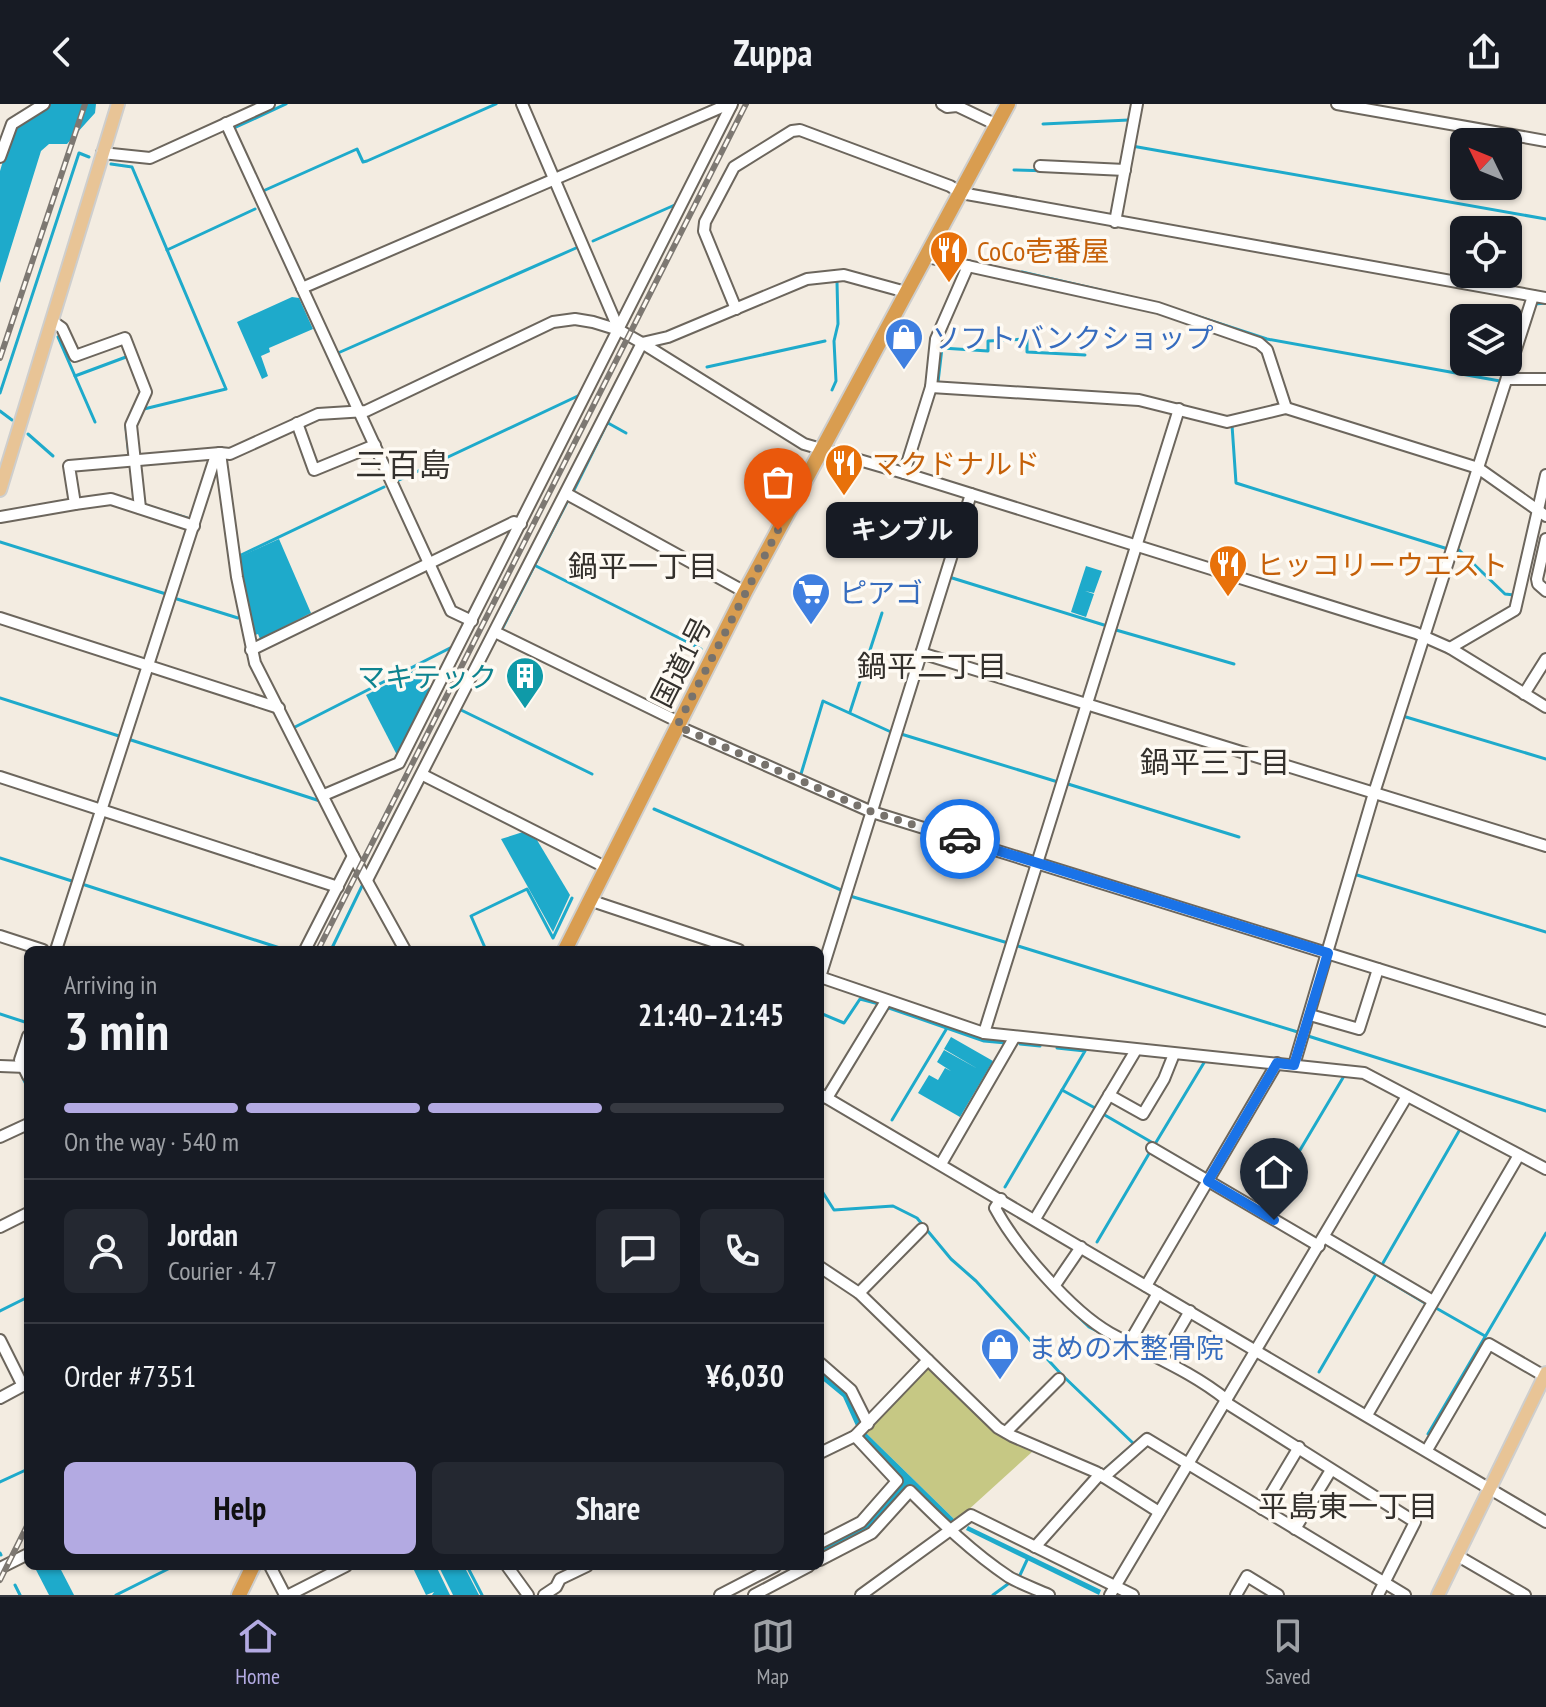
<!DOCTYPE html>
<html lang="en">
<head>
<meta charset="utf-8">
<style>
	:root { --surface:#171b24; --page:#242831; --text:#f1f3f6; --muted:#9ea1a6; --line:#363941; --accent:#b3aae2 }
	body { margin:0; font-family:"PT Sans Narrow","Noto Sans JP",sans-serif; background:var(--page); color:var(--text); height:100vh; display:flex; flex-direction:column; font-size:30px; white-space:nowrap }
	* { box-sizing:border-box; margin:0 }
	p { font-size:26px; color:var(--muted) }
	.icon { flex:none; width:44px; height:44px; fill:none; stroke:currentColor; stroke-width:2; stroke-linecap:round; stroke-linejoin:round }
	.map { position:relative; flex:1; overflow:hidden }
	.details { position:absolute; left:24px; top:842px; width:800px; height:624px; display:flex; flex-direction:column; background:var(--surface); border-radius:12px; box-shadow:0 2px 6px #0004 }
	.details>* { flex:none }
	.needle { width:52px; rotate:313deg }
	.controls { position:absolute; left:1450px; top:24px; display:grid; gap:16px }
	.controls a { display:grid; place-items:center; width:72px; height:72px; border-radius:12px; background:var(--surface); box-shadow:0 2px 6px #0004; font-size:40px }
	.pin { position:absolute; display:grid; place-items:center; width:68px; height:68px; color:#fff; margin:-82px -34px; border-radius:50% 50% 50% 0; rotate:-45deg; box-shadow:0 0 8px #0007 }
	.pin .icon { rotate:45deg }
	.courier { position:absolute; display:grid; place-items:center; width:80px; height:80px; margin:-40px; border:6px solid #1a73e8; border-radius:50%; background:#fff; color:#222; box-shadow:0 2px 10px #0007 }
	.bubble { position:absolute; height:56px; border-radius:12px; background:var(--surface); box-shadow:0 2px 6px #0004; font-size:26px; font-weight:700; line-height:56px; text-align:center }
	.summary em { font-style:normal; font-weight:700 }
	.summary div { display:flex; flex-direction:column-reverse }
	.summary { display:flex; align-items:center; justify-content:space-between; height:136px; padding:0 40px }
	h1 { font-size:52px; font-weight:700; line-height:60px }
	.bar { display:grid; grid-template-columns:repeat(4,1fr); gap:12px 8px; align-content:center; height:96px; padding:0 40px }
	.bar i { height:10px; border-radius:6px; background:var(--line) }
	.bar .active { background:var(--accent) }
	.bar p { grid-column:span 4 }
	.line { display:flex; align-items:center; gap:20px; padding:0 40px; border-top:2px solid var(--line) }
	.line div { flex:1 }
	.round { display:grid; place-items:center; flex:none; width:84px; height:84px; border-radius:12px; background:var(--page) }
	.button { display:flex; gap:16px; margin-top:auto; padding:16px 40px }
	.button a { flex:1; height:92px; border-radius:12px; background:var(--accent); color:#111; font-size:32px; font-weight:700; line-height:92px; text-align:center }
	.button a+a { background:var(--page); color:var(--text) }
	header { display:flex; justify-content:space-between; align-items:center; height:104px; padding:0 40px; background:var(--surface); font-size:36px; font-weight:700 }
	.tab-bar { display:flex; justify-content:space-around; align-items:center; height:112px; border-top:2px solid var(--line); background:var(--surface); font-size:22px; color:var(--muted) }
	.tab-bar a { display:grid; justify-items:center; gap:4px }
	.tab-bar .active { color:var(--accent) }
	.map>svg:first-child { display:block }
	.green { fill:#c6c884 }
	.water { fill:#1eaacb }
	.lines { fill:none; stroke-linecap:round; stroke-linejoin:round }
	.stream { stroke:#1eaacb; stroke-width:3 }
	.minor-casing { stroke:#6c665d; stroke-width:14 }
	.major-casing { stroke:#cececd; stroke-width:16 }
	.highway-casing { stroke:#cececd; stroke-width:18 }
	.minor { stroke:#fff; stroke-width:10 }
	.major { stroke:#e8c496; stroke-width:12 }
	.highway { stroke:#d99d50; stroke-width:14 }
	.rail-casing { stroke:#7d7872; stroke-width:6 }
	.rail { stroke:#fefaf3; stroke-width:3; stroke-dasharray:9; stroke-linecap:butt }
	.done { stroke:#77726c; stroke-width:8; stroke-dasharray:0 14.4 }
	.route { stroke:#1a73e8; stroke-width:10 }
	.labels { text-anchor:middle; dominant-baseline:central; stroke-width:7; stroke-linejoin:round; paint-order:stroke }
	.food-label { font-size:28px; fill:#c56008; stroke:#fefaf3; text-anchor:start }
	.shop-label { font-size:28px; fill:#366cbe; stroke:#fefaf3; text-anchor:start }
	.street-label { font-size:28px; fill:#34312d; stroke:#fefaf3 }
	.culture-label { font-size:28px; fill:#0d838f; stroke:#fefaf3; text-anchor:end }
	.neighbourhood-label { font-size:30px; fill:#34312d; stroke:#fefaf3 }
	.quarter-label { font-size:32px; fill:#34312d; stroke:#fefaf3 }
</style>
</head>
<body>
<header><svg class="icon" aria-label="back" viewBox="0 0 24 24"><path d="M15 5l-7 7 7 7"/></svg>Zuppa<svg class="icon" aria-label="share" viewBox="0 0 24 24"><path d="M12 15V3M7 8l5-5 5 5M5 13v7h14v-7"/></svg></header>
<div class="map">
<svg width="1546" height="1491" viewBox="0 0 1546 1491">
	<rect width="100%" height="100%" fill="#f3ece1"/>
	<polygon class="green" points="929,1264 994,1327 1032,1348 956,1417 865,1328"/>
	<g class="water">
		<polygon points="49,0 96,0 95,9 67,40 49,40 41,47 0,179 0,67 13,23"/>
		<polygon points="292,193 299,194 313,225 269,244 270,248 261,252 268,272 262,275 237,218"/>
		<polygon points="279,435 311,509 260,535 258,530 253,532 239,453"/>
		<polygon points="1086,462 1102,467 1094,489 1085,487 1094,490 1086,513 1071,508"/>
		<polygon points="419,564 430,586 398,653 366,591"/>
		<polygon points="523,728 537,736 570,791 553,828 501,735"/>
		<polygon points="951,933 993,957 960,1013 918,989 929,971 938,976 945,964 951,967 937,958 944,946 978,965 944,945"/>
		<polygon points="820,1264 848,1288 865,1328 954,1415 951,1418 943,1414 910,1382 869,1426 820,1452 820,1443 864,1420 903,1375 861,1333 843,1293 820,1274"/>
		<polygon points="968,1422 1101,1486 1099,1491 966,1426"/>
		<polygon points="34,1462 59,1462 74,1491 49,1491"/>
		<polygon points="412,1462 436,1462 450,1491 432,1491 434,1488 426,1491"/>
		<polygon points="446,1462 464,1462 479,1491 453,1491 440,1465"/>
	</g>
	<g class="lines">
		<g class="stream">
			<polyline points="1129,16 1132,0"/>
			<polyline points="1043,20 1129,16"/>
			<polyline points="234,24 286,0"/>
			<polyline points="1132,42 1546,115"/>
			<polyline points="111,60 132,63 226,285 144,305"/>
			<polyline points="1014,66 1050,67"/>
			<polyline points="263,87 357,45 363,58 367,57 496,0"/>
			<polyline points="593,137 677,100"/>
			<polyline points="167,146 255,105"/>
			<polyline points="1022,168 1139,195"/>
			<polyline points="1535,200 1546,199"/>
			<polyline points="1181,207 1267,235 1500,277"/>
			<polyline points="58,233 95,318"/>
			<polyline points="338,249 576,144"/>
			<polyline points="707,263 825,237"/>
			<polyline points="75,272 126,253"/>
			<polyline points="938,278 942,244 988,247 988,237 1027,235 1027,248 1085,251"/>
			<polyline points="832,286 836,277 834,237 838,220 837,178"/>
			<polyline points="0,289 79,49 89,53"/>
			<polyline points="0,307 12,316"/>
			<polyline points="608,319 626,329"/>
			<polyline points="1232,321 1236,379 1448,445"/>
			<polyline points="126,323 129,351"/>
			<polyline points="28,330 53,352"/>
			<polyline points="397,377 582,290"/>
			<polyline points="573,388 619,295"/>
			<polyline points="145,401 187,414"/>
			<polyline points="0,438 166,490"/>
			<polyline points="1459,446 1505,490 1514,491"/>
			<polyline points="239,452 384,383"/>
			<polyline points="534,461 701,545"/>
			<polyline points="949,473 1104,521"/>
			<polyline points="177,495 238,514"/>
			<polyline points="502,525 568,396"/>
			<polyline points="1116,526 1234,560"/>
			<polyline points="0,594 122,633"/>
			<polyline points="461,606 592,670"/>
			<polyline points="850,608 882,509"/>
			<polyline points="1406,613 1546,655"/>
			<polyline points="295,623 452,543"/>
			<polyline points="901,630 1058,678"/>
			<polyline points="131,636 320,697"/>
			<polyline points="801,670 823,597 891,628"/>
			<polyline points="1068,680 1239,733"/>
			<polyline points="654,705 841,786"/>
			<polyline points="0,754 75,778"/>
			<polyline points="1357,771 1546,828"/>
			<polyline points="85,781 286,846"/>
			<polyline points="850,792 1008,839"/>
			<polyline points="1018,842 1301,929"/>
			<polyline points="331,846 362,782"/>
			<polyline points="486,846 471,812 527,785 553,834 572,794"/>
			<polyline points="889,904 984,937 1006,939"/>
			<polyline points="820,909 844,919 860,895 879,900"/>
			<polyline points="0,910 28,919"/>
			<polyline points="1308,932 1546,1007"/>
			<polyline points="1020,940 1040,942"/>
			<polyline points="23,974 28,985"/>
			<polyline points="1062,986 1095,1004"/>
			<polyline points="1103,1010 1203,1068"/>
			<polyline points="892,1016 947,924"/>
			<polyline points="1155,1040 1205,957"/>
			<polyline points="1005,1083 1085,947 1057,944"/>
			<polyline points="820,1084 834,1106 893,1102 917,1114 951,1155 976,1177 1061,1270 1134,1340 1132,1342"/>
			<polyline points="1265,1105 1344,972"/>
			<polyline points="1003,1126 1012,1139"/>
			<polyline points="1307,1129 1315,1134"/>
			<polyline points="1097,1138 1150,1048"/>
			<polyline points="1326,1140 1425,1199"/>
			<polyline points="1383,1159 1459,1027"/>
			<polyline points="1067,1202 1089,1223 1105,1231"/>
			<polyline points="1436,1204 1485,1232"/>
			<polyline points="0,1207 28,1193"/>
			<polyline points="1319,1268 1376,1170"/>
			<polyline points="1428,1330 1546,1129"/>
			<polyline points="1103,1367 1127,1346"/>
			<polyline points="0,1378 28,1365"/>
			<polyline points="0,1449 1,1451"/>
			<polyline points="467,1462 482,1491"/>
			<polyline points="1020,1471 1027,1456"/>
			<polyline points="15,1481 20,1491"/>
			<polyline points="116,1491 174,1462"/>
			<polyline points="993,1491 1008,1480"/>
		</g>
		<defs>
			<g id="minor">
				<polyline points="522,0 619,226"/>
				<polyline points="942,0 947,3 957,2 997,21"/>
				<polyline points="1337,0 1546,37"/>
				<polyline points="226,19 451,507 472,517"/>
				<polyline points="102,49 150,54 269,0"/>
				<polyline points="0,53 12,20 44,0"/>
				<polyline points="1040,62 1125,66"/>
				<polyline points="1115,118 1137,0"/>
				<polyline points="927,153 1158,204 1259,239 1267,246 1286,304"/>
				<polyline points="302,184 722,3 731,2"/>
				<polyline points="736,205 704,127 705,118 734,63 792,27 800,26 950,82 961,89 1546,194"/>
				<polyline points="52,217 62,224 75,252 125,234 146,288 131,321 140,404"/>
				<polyline points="642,239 668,233 807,175 844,171 906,188"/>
				<polyline points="1507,275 1546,275"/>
				<polyline points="931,283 1139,296 1227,318 1286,304 1478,364 1546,412"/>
				<polyline points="297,319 314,366 375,341"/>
				<polyline points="220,349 237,473 255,559 353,752 405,846"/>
				<polyline points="904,369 931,283 936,235 968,162"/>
				<polyline points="567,390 745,488"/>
				<polyline points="75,400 111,395 194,422"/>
				<polyline points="0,413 75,400 69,362 220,349 230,350 318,310 366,307 553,218 575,215 593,218 619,226 642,239 804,340 904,369 1416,529 1450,544 1546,603"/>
				<polyline points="1546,435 1537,475 1538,480 1546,487"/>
				<polyline points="0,514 279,604"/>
				<polyline points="495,528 679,618"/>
				<polyline points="1450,544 1515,506 1546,371"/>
				<polyline points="251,546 514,418 521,420"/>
				<polyline points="921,549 1546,742"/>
				<polyline points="1524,590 1546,555"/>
				<polyline points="677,622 872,708 1546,917"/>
				<polyline points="423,671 605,763"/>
				<polyline points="0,673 338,783"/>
				<polyline points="324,691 399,659 732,0"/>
				<polyline points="367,776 642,239"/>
				<polyline points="589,796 739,846"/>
				<polyline points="0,832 43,846"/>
				<polyline points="56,846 214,357 220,349"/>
				<polyline points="305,846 353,752"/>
				<polyline points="820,873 984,929 1364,969 1546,1065"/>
				<polyline points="820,873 971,390"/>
				<polyline points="1310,911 1359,925 1378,865"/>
				<polyline points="984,929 1179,305"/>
				<polyline points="28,932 20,956 28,972"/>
				<polyline points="1294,961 1374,689 1533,192"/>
				<polyline points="0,962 26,963"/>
				<polyline points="820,990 1546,1418"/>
				<polyline points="1109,991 1143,1010 1164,975 1174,950"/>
				<polyline points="827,994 886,897"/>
				<polyline points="0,1033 28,1020"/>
				<polyline points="1152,1044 1319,1142"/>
				<polyline points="941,1060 1014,934"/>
				<path d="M1001 1095 995 1104C1016 1143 1071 1207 1110 1229 1150 1251 1191 1267 1227 1296"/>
				<polyline points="1035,1115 1136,946"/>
				<polyline points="0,1123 28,1109"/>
				<polyline points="1324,1133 1433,1197"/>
				<polyline points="820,1163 859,1189 998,1324 1012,1332 1096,1368 1159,1408"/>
				<polyline points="1055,1181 1081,1143"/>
				<polyline points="1146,1182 1277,959"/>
				<polyline points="859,1189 922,1125"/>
				<polyline points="0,1236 23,1282"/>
				<polyline points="1129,1239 1158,1189"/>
				<polyline points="1162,1255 1190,1207"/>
				<polyline points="820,1259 851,1286 868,1320"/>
				<polyline points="0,1294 26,1280"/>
				<polyline points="1225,1298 1415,1418 1378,1491"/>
				<polyline points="1367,1311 1519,1051"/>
				<polyline points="1006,1328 1059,1275"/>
				<polyline points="1427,1346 1489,1240 1546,1273"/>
				<polyline points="820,1349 855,1332 928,1256"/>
				<polyline points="1104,1373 1147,1335 1405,1491"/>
				<polyline points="1262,1405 1299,1343"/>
				<polyline points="1295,1425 1331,1366"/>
				<polyline points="820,1439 861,1418 897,1377 855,1332"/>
				<polyline points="1035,1443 1100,1370"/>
				<polyline points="1458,1452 1525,1491"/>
				<path d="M820 1456 872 1429 910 1387C941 1418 973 1449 1009 1473 1021 1480 1036 1485 1049 1491"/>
				<polyline points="270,1462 285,1491"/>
				<polyline points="507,1462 528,1491"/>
				<polyline points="0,1464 28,1450"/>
				<polyline points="289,1491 346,1462"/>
				<polyline points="544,1491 556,1483 560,1475 587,1462"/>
				<polyline points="720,1491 776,1462"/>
				<polyline points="754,1491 809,1462"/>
				<polyline points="861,1491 971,1411 1133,1491"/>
				<polyline points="1110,1491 1407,992"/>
				<polyline points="1236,1491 1247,1472 1278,1491"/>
			</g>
			<g id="major">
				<polyline points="0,386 118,0"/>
				<polyline points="1438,1491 1546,1269"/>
			</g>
			<g id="highway">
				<polyline points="565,846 745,488 1008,0"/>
				<polyline points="239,1491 253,1462"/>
			</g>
		</defs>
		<use href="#minor" class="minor-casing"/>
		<use href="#major" class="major-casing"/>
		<use href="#highway" class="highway-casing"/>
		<use href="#minor" class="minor"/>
		<use href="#major" class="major"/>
		<use href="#highway" class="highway"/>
		<defs>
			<g id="rail">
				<polyline points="0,254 85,0"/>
				<polyline points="318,846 746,0"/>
				<polyline points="0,1476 28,1420"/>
			</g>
		</defs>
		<use href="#rail" class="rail-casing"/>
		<use href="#rail" class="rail"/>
	</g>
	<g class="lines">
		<polyline class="done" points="778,426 677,622 872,708 960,735"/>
		<polyline class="route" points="960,735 1328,849 1294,961 1277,959 1208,1077 1274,1116"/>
	</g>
	<defs>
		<symbol id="restaurant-pin" viewBox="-11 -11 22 30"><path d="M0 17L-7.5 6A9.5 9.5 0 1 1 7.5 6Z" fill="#e8710a" stroke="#fefaf3"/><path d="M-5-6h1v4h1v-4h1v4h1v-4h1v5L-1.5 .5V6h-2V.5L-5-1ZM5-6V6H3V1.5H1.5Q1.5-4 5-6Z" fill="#fff"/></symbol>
		<symbol id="shop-pin" viewBox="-11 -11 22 30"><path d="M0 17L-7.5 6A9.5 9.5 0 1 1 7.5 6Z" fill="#3f7fe0" stroke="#fefaf3"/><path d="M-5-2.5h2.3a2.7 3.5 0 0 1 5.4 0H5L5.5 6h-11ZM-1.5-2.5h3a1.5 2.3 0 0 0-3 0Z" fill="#fff"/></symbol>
		<symbol id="supermarket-pin" viewBox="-11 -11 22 30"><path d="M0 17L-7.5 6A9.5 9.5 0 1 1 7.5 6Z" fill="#3f7fe0" stroke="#fefaf3"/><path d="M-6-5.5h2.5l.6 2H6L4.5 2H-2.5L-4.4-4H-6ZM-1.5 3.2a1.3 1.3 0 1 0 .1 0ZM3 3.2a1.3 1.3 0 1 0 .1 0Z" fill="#fff"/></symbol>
		<symbol id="building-pin" viewBox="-11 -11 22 30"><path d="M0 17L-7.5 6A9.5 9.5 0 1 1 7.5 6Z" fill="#0f9aa8" stroke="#fefaf3"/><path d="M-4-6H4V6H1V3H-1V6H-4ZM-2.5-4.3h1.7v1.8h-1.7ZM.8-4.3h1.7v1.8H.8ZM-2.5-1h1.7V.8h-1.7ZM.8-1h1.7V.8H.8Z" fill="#fff"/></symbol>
	</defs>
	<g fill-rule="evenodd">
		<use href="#restaurant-pin" x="927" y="124" width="44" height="60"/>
		<use href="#shop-pin" x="882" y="211" width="44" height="60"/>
		<use href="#restaurant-pin" x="822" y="337" width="44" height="60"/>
		<use href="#restaurant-pin" x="1206" y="438" width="44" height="60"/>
		<use href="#supermarket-pin" x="789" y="466" width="44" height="60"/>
		<use href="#building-pin" x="503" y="550" width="44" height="60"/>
		<use href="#shop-pin" x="978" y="1221" width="44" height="60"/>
	</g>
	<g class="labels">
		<g class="food-label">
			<text x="977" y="146">CoCo壱番屋</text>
			<text x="872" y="359">マクドナルド</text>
			<text x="1256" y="460">ヒッコリーウエスト</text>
		</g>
		<g class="shop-label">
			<text x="932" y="233">ソフトバンクショップ</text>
			<text x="839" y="488">ピアゴ</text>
			<text x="1028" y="1243">まめの木整骨院</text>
		</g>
		<g class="street-label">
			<text transform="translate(681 558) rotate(-63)">国道1号</text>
		</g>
		<g class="culture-label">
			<text x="497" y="572">マキテック</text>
		</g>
		<g class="neighbourhood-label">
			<text x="643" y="461">鍋平一丁目</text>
			<text x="932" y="561">鍋平二丁目</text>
			<text x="1215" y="657">鍋平三丁目</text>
			<text x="1348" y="1401">平島東一丁目</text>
		</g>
		<g class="quarter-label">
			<text x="403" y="360">三百島</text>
		</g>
	</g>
</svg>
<div class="controls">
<a><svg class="needle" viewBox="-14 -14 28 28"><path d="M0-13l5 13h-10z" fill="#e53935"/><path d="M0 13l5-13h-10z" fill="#9ea1a6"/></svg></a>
<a><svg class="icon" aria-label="locate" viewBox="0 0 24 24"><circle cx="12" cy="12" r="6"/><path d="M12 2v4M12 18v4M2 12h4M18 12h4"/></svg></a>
<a><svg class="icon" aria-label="layers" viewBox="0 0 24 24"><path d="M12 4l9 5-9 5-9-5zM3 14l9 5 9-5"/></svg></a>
</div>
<div class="pin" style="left:778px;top:426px;background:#ea580c"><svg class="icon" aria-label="bag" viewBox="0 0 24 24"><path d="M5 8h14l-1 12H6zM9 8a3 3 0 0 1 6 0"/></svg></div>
<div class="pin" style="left:1274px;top:1116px;background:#1f2937"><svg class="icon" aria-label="home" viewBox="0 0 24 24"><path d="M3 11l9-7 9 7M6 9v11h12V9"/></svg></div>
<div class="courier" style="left:960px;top:735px"><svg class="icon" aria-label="car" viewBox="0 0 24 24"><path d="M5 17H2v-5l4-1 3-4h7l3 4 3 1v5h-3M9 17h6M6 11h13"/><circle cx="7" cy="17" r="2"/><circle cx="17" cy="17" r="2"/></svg></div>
<div class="bubble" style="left:826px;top:398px;width:152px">キンブル</div>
<section class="details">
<div class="summary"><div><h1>3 min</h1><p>Arriving in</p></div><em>21:40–21:45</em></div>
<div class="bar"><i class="active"></i><i class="active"></i><i class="active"></i><i></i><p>On the way · 540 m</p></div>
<div class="line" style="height:144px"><a class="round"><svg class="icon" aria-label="person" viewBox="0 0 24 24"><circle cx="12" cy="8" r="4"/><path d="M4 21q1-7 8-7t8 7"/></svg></a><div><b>Jordan</b><p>Courier · 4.7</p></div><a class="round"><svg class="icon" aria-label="chat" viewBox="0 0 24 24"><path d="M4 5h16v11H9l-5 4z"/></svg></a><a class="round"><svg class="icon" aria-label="phone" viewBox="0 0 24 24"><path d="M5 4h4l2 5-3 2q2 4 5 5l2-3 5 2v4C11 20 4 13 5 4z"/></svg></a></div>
<div class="line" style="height:104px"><div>Order #7351</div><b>¥6,030</b></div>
<div class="button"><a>Help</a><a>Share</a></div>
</section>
</div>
<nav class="tab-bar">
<a class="active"><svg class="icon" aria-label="home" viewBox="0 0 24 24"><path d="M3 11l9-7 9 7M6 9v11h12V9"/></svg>Home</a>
<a><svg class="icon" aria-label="map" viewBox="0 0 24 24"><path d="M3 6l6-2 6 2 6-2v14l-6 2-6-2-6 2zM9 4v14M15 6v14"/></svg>Map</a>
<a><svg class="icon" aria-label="saved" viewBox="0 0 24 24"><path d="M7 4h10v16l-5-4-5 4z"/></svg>Saved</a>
</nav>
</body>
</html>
